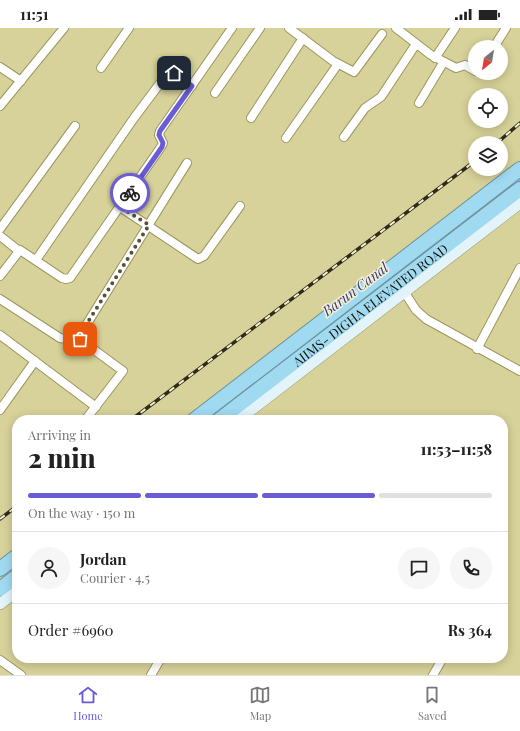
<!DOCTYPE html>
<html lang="en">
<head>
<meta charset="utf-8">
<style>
	:root { --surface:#fff; --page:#f6f6f6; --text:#222; --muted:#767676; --line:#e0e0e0; --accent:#695cd5 }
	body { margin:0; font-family:"Playfair Display",serif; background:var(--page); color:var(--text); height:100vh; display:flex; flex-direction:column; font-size:15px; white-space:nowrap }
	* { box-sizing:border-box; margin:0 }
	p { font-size:13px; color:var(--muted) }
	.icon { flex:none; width:22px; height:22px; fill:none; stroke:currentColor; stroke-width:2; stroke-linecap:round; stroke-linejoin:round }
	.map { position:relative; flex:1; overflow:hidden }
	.drawer { position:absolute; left:12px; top:387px; width:496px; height:248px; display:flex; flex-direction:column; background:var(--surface); border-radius:16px; box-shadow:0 2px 10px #0003 }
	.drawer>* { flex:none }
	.needle { width:26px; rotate:210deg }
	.controls { position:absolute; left:468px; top:12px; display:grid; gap:8px }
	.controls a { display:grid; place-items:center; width:40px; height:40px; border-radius:50%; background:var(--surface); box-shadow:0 2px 10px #0003; font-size:20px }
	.pin { position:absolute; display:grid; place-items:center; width:34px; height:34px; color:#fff; margin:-17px; border-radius:8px; box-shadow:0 2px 6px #0006 }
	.courier { position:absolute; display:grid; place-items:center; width:40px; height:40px; margin:-20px; border:3px solid #695cd5; border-radius:50%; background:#fff; color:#222; box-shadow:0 1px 5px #0007 }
	.summary em { font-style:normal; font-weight:800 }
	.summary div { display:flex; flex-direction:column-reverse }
	.summary { display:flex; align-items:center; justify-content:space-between; height:68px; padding:0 16px }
	h1 { font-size:26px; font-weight:800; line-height:30px }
	.bar { display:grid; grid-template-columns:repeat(4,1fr); gap:6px 4px; align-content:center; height:48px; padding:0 16px }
	.bar i { height:5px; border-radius:3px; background:var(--line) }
	.bar .current { background:var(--accent) }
	.bar p { grid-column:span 4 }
	.line { display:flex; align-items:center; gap:10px; padding:0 16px; border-top:1px solid var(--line) }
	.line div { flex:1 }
	.round { display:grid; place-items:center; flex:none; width:42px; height:42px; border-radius:21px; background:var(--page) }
	.status { display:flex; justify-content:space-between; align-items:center; height:28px; padding:0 20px; background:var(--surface); direction:ltr }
	.status svg { height:11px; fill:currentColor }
	.menu { display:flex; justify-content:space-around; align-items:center; height:56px; border-top:1px solid var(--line); background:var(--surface); font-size:11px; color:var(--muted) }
	.menu a { display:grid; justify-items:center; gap:2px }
	.menu .current { color:var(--accent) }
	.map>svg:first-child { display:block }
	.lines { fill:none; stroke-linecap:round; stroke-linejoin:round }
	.canal { stroke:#a4a4e2; stroke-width:7 }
	.minor-casing { stroke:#9b965f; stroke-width:10 }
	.secondary-casing { stroke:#9b965f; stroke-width:12 }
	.motorway-casing { stroke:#6e929c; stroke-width:16 }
	.minor { stroke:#fff; stroke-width:8 }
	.secondary { stroke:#e2f4fa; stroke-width:11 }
	.motorway { stroke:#a0daf0; stroke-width:14 }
	.rail-casing { stroke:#2e2b17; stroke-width:3.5 }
	.rail { stroke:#f4f2d5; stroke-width:2; stroke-dasharray:6; stroke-linecap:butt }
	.done { stroke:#565236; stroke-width:4; stroke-dasharray:0 7.2 }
	.route { stroke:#695cd5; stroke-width:5 }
	.labels { text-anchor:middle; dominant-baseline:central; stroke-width:3; stroke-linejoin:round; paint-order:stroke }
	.street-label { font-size:13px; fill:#100d00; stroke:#f4f2d5 }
	.water-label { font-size:14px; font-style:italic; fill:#3c357d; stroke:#f4f2d5 }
</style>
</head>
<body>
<div class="status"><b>11:51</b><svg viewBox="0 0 49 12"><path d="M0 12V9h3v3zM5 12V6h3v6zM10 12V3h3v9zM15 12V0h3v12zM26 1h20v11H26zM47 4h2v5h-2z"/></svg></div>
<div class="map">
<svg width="520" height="647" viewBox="0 0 520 647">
	<rect width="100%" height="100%" fill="#d7d299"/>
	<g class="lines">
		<polyline class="canal" points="285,331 520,151"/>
		<defs>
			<g id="minor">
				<polyline points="289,0 333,33 354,44 382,6"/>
				<polyline points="396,0 431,27 456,40 465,37 475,43"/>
				<polyline points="494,19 506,0"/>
				<polyline points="435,30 455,0"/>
				<polyline points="0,39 21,53"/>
				<polyline points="101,40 129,0"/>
				<polyline points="215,65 260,0"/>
				<polyline points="419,75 443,35"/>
				<polyline points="0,78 64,0"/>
				<polyline points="251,90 303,10"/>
				<polyline points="344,109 365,80 381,69 416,16"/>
				<polyline points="286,110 338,36"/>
				<polyline points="120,179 198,231 204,228 240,178"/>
				<polyline points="0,201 75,98"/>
				<polyline points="0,208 19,223"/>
				<polyline points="36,232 134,90 167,46 173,44 192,58"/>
				<polyline points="0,248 20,222 62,250 66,251 70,250 161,119 163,115 159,107 160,103 232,0"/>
				<polyline points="405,265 416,282 426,291 520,343"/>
				<polyline points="0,271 60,310 66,311 79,309"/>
				<polyline points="0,307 96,379"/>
				<polyline points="477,321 520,240"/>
				<polyline points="0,382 35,333"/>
				<polyline points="86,391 123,343 82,313 80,307 187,135"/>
				<polyline points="0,632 21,647"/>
				<polyline points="151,647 161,630"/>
				<polyline points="433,647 443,630"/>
			</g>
			<g id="secondary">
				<polyline points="238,392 520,175"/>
				<polyline points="0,576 17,563"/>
			</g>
			<g id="motorway">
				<polyline points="194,392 520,141"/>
				<path id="s1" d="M219 392 520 161"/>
				<polyline points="0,541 17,528"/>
				<polyline points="0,561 17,548"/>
			</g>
		</defs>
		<use href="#minor" class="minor-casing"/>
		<use href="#secondary" class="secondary-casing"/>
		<use href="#motorway" class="motorway-casing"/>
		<use href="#minor" class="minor"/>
		<use href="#secondary" class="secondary"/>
		<use href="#motorway" class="motorway"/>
		<defs>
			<g id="rail">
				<polyline points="497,115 520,95"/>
				<polyline points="131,392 475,133"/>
				<polyline points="0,491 17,478"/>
			</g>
		</defs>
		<use href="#rail" class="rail-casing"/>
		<use href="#rail" class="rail"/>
	</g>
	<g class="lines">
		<polyline class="done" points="80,311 81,305 149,197 120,179 130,165"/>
		<polyline class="route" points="130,165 162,119 163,115 159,107 160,103 192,58 174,45"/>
	</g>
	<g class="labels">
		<g class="street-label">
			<text stroke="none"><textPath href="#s1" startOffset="190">AIIMS- DIGHA ELEVATED ROAD</textPath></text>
		</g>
		<g class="water-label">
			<text transform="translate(355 261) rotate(-37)">Barun Canal</text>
		</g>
	</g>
</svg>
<div class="controls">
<a><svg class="needle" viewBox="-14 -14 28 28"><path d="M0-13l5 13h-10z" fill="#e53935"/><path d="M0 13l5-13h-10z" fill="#767676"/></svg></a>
<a><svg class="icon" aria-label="locate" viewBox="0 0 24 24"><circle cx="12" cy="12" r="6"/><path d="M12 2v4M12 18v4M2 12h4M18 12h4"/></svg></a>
<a><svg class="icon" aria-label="layers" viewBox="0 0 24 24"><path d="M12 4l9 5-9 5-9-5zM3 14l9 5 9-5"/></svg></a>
</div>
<div class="pin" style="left:80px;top:311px;background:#ea580c"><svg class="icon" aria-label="bag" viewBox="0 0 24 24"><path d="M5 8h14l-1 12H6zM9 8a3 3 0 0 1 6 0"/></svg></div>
<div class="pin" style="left:174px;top:45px;background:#1f2937"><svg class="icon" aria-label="home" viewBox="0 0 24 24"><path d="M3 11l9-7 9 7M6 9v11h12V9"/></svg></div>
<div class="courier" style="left:130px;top:165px"><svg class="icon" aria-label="bike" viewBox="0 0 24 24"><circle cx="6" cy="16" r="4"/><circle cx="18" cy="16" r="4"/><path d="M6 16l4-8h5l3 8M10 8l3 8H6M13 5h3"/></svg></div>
<section class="drawer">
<div class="summary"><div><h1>2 min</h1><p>Arriving in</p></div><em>11:53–11:58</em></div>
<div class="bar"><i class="current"></i><i class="current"></i><i class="current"></i><i></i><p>On the way · 150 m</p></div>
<div class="line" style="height:72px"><a class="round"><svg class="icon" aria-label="person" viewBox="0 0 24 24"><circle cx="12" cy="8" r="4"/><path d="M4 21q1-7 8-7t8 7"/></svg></a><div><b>Jordan</b><p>Courier · 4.5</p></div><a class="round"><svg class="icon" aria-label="chat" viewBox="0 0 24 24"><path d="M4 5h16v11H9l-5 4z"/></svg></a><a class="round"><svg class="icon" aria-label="phone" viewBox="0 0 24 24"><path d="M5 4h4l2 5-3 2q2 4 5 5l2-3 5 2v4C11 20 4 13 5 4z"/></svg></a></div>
<div class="line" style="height:52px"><div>Order #6960</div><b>Rs 364</b></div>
</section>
</div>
<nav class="menu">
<a class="current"><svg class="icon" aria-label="home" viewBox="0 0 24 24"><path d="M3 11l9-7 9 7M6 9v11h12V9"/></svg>Home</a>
<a><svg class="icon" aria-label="map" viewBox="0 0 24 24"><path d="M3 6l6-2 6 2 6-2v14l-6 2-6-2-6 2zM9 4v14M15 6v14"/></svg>Map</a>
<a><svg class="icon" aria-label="saved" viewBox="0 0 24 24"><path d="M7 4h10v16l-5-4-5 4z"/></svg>Saved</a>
</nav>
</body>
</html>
